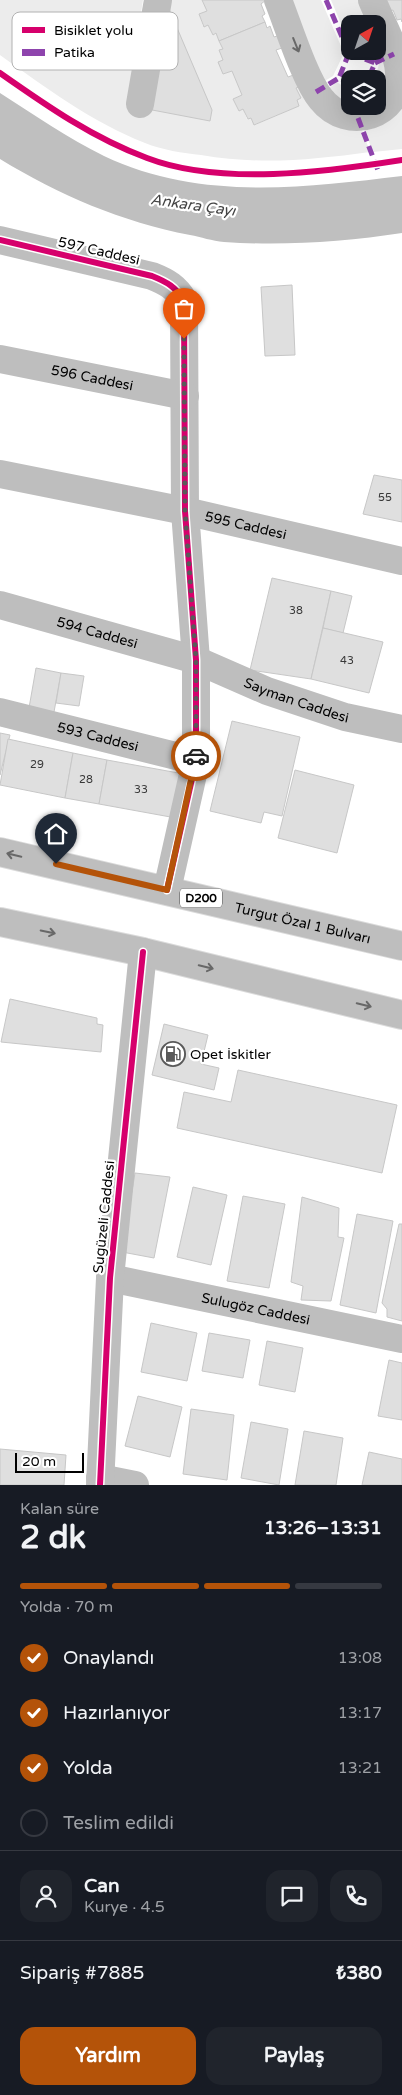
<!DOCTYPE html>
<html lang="tr">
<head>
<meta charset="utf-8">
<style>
	:root { --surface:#171b24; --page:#20242c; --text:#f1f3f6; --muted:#9ea1a6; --line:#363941; --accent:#b45309 }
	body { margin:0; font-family:"Varela Round",sans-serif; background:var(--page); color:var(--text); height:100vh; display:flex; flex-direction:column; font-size:19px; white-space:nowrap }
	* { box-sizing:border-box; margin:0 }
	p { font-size:16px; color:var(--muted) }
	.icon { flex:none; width:28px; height:28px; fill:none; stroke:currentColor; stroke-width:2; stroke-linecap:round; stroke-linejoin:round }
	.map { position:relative; height:1485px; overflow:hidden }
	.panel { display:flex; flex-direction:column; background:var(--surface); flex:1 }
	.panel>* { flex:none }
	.needle { width:32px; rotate:40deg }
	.buttons { position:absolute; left:341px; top:15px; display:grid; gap:10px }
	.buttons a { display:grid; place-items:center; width:45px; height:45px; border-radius:10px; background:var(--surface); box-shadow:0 5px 20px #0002; font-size:25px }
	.scale { position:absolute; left:15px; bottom:12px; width:69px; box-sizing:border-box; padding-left:5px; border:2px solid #000; border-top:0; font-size:14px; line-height:18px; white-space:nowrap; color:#000; -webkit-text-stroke:4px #fff; paint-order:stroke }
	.pin { position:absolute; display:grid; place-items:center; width:42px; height:42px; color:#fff; margin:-51px -21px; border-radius:50% 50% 50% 0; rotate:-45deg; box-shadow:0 0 5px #0007 }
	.pin .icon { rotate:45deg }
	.courier { position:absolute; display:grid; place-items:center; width:50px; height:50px; margin:-25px; border:4px solid #b45309; border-radius:50%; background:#fff; color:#222; box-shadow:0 1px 6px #0007 }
	.headline em { font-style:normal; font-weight:700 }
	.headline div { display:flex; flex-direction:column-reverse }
	.headline { display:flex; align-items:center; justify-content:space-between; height:85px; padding:0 20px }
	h1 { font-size:32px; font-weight:700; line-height:38px }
	.bar { display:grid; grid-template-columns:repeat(4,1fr); gap:8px 5px; align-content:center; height:60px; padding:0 20px }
	.bar i { height:6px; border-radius:4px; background:var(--line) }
	.bar .current { background:var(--accent) }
	.bar p { grid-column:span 4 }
	.line { display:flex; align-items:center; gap:12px; padding:0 20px; border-top:1px solid var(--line) }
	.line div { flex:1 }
	.round { display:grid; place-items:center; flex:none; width:52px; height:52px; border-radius:15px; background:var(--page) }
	ol { padding:0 20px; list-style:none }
	li { display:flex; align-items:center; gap:15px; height:55px }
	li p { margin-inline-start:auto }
	li .icon { padding:5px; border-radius:50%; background:var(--accent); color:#fff; stroke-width:4 }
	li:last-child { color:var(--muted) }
	li i { width:28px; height:28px; border:2px solid var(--line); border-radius:50% }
	.button { display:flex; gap:10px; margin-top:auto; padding:10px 20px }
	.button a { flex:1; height:58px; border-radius:15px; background:var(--accent); color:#fff; font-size:20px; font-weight:700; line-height:58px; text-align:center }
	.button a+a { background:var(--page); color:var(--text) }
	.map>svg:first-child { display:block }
	.green { fill:#ececec }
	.water { fill:#bfbfbf }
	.building { fill:#dfdfdf; stroke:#c7c7c7 }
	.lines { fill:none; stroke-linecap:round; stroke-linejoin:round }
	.highway-casing { stroke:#dbdbdb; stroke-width:30 }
	.minor { stroke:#bebebe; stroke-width:28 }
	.highway { stroke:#bebebe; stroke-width:28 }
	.quiet { stroke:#8e44ad; stroke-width:5; stroke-dasharray:10 5; stroke-linecap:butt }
	.cycleway-casing { stroke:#fff; stroke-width:9 }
	.cycleway { stroke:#d6006c; stroke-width:6 }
	.oneway { stroke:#686868 }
	.done { stroke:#595959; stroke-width:5; stroke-dasharray:0 9 }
	.route { stroke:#b45309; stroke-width:6 }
	.labels { text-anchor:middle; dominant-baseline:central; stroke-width:4.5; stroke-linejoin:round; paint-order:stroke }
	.number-label { font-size:11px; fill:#383838 }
	.shield { fill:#fff; stroke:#4c4c4c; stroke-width:1 }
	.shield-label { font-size:12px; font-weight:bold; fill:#000 }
	.street-label { font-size:14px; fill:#000; stroke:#fff }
	.poi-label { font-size:14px; fill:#000; stroke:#fff; text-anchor:start }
	.water-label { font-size:15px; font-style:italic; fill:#444; stroke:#fff }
	.key { fill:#fff; stroke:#b2b2b2; stroke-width:1 }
	.key-label { font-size:14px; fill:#000 }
</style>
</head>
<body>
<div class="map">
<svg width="402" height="1485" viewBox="0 0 402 1485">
	<rect width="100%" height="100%" fill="#fff"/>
	<g class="green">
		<path d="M0 0H143L127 105 210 120 166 2V0H202L207 11 199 14 203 26 208 25 213 35 216 33 223 49 219 50 223 60V74L232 71 242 95 233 99 239 111 243 109 247 119 251 118 255 125 299 106 297 100 300 98 296 88 301 86 361 127 370 152C311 160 260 165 201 155 183 153 162 150 145 143 92 122 46 88 0 55Z"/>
		<polygon points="289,0 321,0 344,53 333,76 323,82"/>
		<polygon points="331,0 363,0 373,24 350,24 350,45"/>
		<polygon points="378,34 386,54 376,59 356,51 378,51"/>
		<polygon points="388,60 389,73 378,97 378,79 375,79 379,64"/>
		<polygon points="337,82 350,91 350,105 328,89"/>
		<polygon points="402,104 402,149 373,152 363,127"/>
	</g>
	<path class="water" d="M0 93C34 115 68 138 104 156 199 201 302 188 402 176V233C344 242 282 246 224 242 212 241 201 237 190 235 122 222 59 195 0 159Z"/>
	<g class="building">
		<polygon points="202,0 266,0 261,4 265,14 262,16 265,22 219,41 216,33 213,35 208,25 204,27 199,14 207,11"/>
		<polygon points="385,0 402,0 402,22 401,19 397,20 393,10 388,12"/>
		<polygon points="166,2 212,110 210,121 147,109"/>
		<polygon points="265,22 267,28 270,26 274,37 280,35 285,47 276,50 288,77 296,74 301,86 296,88 301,98 297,100 299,106 254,125 251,118 248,119 243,109 239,111 233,99 242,95 232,71 223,74 218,62 223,60 219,50 223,49 219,41"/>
		<polygon points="292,285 295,355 265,356 261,287"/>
		<polygon points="374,475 402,480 402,522 363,514"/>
		<polygon points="272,578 331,591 311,679 250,670"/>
		<polygon points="331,591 352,596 343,633 323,628"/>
		<polygon points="323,628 383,642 369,693 311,679"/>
		<polygon points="36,668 61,673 54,712 29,708"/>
		<polygon points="61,673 84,676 79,706 56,703"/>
		<polygon points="232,721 300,737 282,816 264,812 261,823 210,811"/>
		<polygon points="0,733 10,735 0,775"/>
		<polygon points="8,739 73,753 65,798 0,785"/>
		<polygon points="73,753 107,760 99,804 65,798"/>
		<polygon points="107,760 184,774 176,818 99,804"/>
		<polygon points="295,770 354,785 337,853 278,838"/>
		<polygon points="10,999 97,1018 97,1024 103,1025 101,1052 1,1042"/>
		<polygon points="164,1024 208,1035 201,1064 219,1068 214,1090 152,1075"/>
		<polygon points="238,1070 397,1105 382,1173 177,1128 184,1092 231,1102"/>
		<polygon points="135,1173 170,1177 154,1258 122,1252"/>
		<polygon points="193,1187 227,1195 211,1265 177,1257"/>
		<polygon points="243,1196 285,1204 269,1288 227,1281"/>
		<polygon points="302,1197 339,1208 338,1237 344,1238 331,1301 301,1300 303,1286 291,1282"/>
		<polygon points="357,1214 393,1221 376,1313 340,1305"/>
		<polygon points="399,1224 402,1224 402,1321 387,1317 387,1309 382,1303"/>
		<polygon points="151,1323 197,1333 187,1381 141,1372"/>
		<polygon points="209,1333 250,1340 243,1378 202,1371"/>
		<polygon points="267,1341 303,1348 295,1392 259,1385"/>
		<polygon points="389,1360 402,1363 402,1420 378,1416"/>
		<polygon points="138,1396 182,1407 170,1457 125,1446"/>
		<polygon points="191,1409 234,1415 227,1480 183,1474"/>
		<polygon points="251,1422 288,1429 279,1485 241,1478"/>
		<polygon points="304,1431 343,1438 336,1485 295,1485"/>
		<polygon points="0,1449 66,1455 64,1485 0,1485"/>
		<polygon points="369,1452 402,1459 402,1485 362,1485"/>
	</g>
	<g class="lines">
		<defs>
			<g id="highway">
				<path id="s6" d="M0 852 402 946"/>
				<polyline points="0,922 143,952 402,1015"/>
			</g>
		</defs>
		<use href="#highway" class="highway-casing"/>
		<g class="minor">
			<path d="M278 0C288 25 305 80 321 99 348 133 401 116 399 72 398 51 380 20 372 0"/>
			<polyline points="140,104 158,0"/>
			<path d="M0 240 152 276C167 282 176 287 184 301L185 511 196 660V761L167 890"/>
			<path id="s1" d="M0 359 185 396"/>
			<path id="s2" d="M0 474 185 511 402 561"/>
			<path id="s3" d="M0 605 196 660 267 691 345 717 402 729"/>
			<path id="s4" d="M0 712 196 761"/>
			<path id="s5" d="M110 1278 402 1339"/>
			<polyline points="100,1478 135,1485"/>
			<polyline points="100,1485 110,1278 143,952"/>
		</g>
		<use href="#highway" class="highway"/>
		<g class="quiet">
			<polyline points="326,0 349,53 375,63 368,79"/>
			<polyline points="349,53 339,78 350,83"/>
			<polyline points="375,63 394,54"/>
			<polyline points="316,92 339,78"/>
			<polyline points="373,106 376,111"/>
			<polyline points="358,118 379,173"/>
		</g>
		<defs>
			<g id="cycleway">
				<path d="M0 73C47 106 93 138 147 158 220 186 326 172 402 160"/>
				<path d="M0 240 152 276C167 282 176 287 184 301L185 511 196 660V761L167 890"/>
				<polyline points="100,1485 110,1278 143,952"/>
			</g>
		</defs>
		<use href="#cycleway" class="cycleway-casing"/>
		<use href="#cycleway" class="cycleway"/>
	</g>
	<defs><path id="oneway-shaft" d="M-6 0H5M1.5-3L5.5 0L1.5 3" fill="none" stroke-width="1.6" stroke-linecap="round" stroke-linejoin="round" transform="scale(1.25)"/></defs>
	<g class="oneway">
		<use href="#oneway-shaft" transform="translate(296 45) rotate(68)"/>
		<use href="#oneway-shaft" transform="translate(14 855) rotate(-167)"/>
		<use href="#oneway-shaft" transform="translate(48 932) rotate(12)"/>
		<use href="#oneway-shaft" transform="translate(206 967) rotate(14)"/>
		<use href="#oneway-shaft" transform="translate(364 1005) rotate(14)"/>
	</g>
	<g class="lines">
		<polyline class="done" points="184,339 185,511 196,660 196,756"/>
		<polyline class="route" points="56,864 167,890 196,756"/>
	</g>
	<defs>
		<symbol id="fuel-ring" viewBox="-11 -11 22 22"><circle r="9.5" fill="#fff" stroke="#595959" stroke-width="1.5"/><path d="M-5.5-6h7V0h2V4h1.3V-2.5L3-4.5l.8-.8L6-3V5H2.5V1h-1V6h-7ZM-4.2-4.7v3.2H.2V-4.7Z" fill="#595959"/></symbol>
	</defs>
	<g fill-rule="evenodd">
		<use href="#fuel-ring" x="159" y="1040" width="28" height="28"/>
	</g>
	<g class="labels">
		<g class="number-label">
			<text x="385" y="497">55</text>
			<text x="296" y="610">38</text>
			<text x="347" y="660">43</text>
			<text x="37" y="764">29</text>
			<text x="86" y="779">28</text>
			<text x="141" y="789">33</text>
		</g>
		<rect class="shield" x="180" y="888.5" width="42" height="19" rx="4"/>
		<g class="shield-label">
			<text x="201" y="898">D200</text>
		</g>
		<g class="street-label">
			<text transform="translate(99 251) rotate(13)">597 Caddesi</text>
			<text stroke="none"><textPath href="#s1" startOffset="94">596 Caddesi</textPath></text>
			<text stroke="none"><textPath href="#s2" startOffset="251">595 Caddesi</textPath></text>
			<text stroke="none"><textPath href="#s3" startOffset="101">594 Caddesi</textPath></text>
			<text stroke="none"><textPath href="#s3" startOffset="312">Sayman Caddesi</textPath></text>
			<text stroke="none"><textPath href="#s4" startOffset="101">593 Caddesi</textPath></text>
			<text stroke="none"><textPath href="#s6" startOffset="311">Turgut Özal 1 Bulvarı</textPath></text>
			<text transform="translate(104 1217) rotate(-84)">Sugüzeli Caddesi</text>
			<text stroke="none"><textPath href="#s5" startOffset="149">Sulugöz Caddesi</textPath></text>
		</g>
		<g class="poi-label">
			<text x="190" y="1054">Opet İskitler</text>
		</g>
		<g class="water-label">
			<text transform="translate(193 205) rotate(8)">Ankara Çayı</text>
		</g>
	</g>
	<rect x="12" y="12" width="166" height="58" rx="8" class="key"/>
	<rect x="22" y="27" width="23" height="6" fill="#d6006c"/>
	<rect x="22" y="49" width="23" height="7" fill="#8e44ad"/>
	<g class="key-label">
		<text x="54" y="35">Bisiklet yolu</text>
		<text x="54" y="57">Patika</text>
	</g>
</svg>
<div class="buttons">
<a><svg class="needle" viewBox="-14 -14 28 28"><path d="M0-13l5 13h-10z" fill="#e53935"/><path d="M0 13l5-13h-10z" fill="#9ea1a6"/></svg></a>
<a><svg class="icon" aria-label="layers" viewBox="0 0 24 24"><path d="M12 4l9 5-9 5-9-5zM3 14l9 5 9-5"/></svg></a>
</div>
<div class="scale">20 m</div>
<div class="pin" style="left:184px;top:339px;background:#ea580c"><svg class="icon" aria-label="bag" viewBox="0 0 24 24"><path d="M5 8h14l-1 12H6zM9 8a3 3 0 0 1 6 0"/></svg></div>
<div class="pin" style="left:56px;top:864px;background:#1f2937"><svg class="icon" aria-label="home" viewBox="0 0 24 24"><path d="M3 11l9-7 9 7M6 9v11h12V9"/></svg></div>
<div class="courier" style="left:196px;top:756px"><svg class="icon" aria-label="car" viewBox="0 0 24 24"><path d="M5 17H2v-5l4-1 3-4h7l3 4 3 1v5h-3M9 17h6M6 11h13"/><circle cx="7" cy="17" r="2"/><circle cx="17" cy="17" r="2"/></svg></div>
</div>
<section class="panel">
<div class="headline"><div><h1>2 dk</h1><p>Kalan süre</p></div><em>13:26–13:31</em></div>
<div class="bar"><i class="current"></i><i class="current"></i><i class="current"></i><i></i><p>Yolda · 70 m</p></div>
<ol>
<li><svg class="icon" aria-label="check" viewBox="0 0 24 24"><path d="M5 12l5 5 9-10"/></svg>Onaylandı<p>13:08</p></li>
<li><svg class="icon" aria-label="check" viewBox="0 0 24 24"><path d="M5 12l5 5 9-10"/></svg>Hazırlanıyor<p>13:17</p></li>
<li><svg class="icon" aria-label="check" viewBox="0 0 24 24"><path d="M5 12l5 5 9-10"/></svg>Yolda<p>13:21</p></li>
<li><i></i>Teslim edildi</li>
</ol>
<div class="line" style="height:90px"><a class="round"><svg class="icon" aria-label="person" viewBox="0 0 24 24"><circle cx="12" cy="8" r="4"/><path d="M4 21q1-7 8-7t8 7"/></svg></a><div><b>Can</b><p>Kurye · 4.5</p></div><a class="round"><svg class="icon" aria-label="chat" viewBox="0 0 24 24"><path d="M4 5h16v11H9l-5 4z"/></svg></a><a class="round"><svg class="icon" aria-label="phone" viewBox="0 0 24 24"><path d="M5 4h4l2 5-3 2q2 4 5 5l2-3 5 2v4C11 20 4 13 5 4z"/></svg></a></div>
<div class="line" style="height:65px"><div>Sipariş #7885</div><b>₺380</b></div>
<div class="button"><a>Yardım</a><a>Paylaş</a></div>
</section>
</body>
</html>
